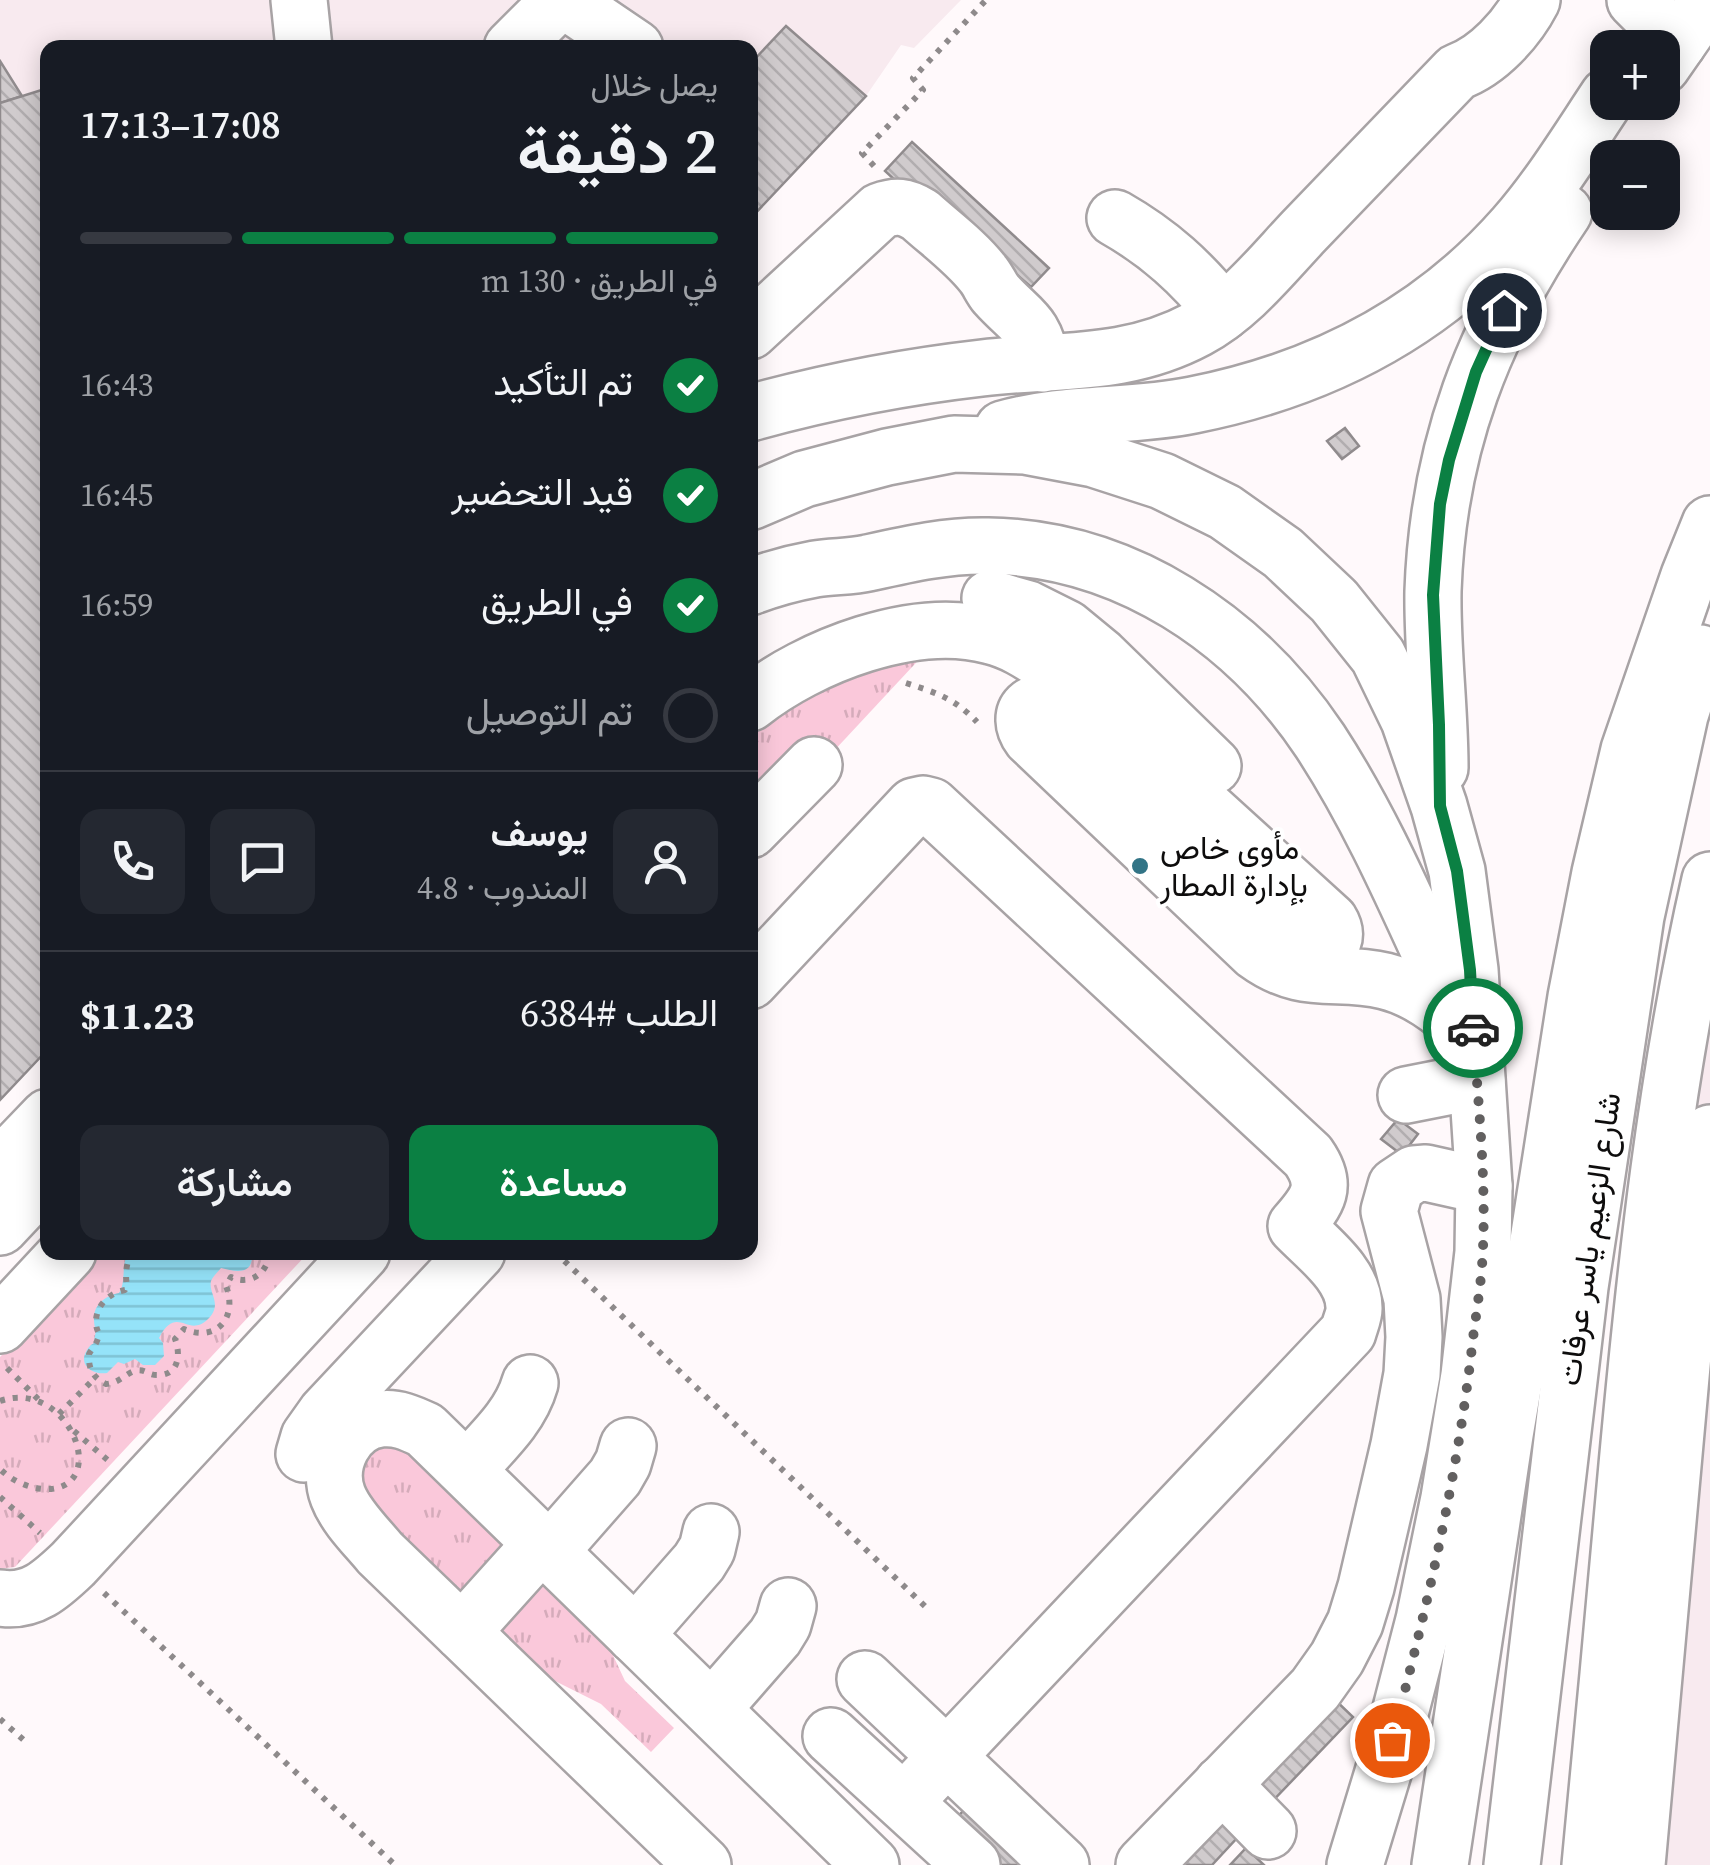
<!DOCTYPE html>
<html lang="ar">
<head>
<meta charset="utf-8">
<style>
	:root { --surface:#171b24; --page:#242831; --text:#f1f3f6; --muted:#9ea1a6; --line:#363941; --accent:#0b8043 }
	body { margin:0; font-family:"Source Serif 4",Vazirmatn,serif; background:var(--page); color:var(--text); direction:rtl; height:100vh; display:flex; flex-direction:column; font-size:38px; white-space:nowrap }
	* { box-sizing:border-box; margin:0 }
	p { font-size:32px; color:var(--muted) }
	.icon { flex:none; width:55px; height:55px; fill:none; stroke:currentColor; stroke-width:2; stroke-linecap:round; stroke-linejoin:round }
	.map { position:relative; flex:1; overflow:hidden; direction:ltr }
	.panel { position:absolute; left:40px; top:40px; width:718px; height:1220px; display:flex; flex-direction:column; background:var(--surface); border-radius:20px; box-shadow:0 5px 25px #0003; direction:rtl }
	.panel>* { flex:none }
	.fabs { position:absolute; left:1590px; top:30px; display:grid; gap:20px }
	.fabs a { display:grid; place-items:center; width:90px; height:90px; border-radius:20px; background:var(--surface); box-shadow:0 5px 25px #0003; font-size:50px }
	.pin { position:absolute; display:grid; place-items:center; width:85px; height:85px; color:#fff; margin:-42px; border:5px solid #fff; border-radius:50%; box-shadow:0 2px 10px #0007 }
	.courier { position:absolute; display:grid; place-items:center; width:100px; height:100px; margin:-50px; border:8px solid #0b8043; border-radius:50%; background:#fff; color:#222; box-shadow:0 2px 12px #0007 }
	.headline em { font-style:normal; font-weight:600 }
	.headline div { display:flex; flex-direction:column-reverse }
	.headline { display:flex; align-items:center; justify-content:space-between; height:170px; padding:0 40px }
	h1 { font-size:65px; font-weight:600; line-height:75px }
	.bar { display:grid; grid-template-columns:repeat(4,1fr); gap:15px 10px; align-content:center; height:120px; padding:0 40px }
	.bar i { height:12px; border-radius:8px; background:var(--line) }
	.bar .selected { background:var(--accent) }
	.bar p { grid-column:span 4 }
	.line { display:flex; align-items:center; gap:25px; padding:0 40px; border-top:2px solid var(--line) }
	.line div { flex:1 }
	.round { display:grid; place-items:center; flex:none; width:105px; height:105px; border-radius:20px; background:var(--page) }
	ol { padding:0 40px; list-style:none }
	li { display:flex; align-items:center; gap:30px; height:110px }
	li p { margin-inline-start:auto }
	li .icon { padding:10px; border-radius:50%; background:var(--accent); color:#fff; stroke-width:4 }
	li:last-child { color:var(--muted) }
	li i { width:55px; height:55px; border:5px solid var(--line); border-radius:50% }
	.action { display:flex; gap:20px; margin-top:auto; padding:20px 40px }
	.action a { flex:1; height:115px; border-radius:20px; background:var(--accent); color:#fff; font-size:40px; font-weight:600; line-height:115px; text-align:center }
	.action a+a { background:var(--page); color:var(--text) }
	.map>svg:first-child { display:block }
	.built { fill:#f8eaef }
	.grass { fill:url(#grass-tufts) }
	.water { fill:url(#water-rules) }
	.building { fill:url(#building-back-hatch); stroke:#908b8d; stroke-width:2.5 }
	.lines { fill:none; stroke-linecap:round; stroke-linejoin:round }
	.minor-casing { stroke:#a8a3a5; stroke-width:60 }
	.highway-casing { stroke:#a8a3a5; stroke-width:60 }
	.path { stroke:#8e8a8b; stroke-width:6; stroke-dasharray:5 8; stroke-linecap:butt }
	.minor { stroke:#fff; stroke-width:55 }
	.highway { stroke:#fff; stroke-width:55 }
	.done { stroke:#626060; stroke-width:10; stroke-dasharray:0 18 }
	.route { stroke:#0b8043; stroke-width:12 }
	.poi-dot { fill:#327486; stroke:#fff; stroke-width:4 }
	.labels { text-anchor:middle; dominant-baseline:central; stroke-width:8; stroke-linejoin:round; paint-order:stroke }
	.poi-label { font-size:32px; fill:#0e0d0d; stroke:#fff; text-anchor:start }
	.street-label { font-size:32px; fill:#0e0d0d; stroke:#fff }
</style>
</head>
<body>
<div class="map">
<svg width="1710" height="1865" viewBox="0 0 1710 1865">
	<defs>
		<pattern id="grass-tufts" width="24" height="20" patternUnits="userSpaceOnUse" patternTransform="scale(2.5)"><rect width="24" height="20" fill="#fac8da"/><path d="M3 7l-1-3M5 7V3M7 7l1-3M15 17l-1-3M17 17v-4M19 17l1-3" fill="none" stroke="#d5abba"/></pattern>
		<pattern id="water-rules" width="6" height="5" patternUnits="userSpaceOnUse" patternTransform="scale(2.5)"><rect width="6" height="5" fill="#95e3f9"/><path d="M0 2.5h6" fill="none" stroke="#7fc2d4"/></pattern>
		<pattern id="building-back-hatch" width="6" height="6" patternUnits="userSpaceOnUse" patternTransform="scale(2.5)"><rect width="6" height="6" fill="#d0cbcd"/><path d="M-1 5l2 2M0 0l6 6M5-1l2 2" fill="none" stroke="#b1adaf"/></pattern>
	</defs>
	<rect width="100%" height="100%" fill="#fff9fb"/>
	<g class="built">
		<polygon points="0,0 961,0 914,48 901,45 866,96 750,219 750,48 48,48 48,1049 0,1100"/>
		<polygon points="1710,1000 1710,1865 1614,1865 1653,1389"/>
	</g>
	<g class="grass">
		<polygon points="940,637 750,841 750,730 768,710"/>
		<polygon points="97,1253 308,1253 15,1567 0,1569 0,1357"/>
		<polygon points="361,1421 404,1423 584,1593 625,1681 674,1728 651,1752 601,1704 515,1661 340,1494"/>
	</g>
	<path class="water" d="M129 1252H252C254 1276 236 1272 221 1268 218 1272 213 1276 211 1281 208 1294 224 1304 207 1320 187 1338 177 1304 159 1338L163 1343 164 1356 155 1365H143L135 1359 124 1364 118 1362 107 1373C94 1375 77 1366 87 1350 95 1338 92 1351 95 1336 98 1321 95 1336 94 1320 93 1305 105 1296 119 1293 127 1281 120 1265 129 1252Z"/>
	<g class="building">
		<polygon points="786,26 866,96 750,219 750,61 752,62"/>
		<polygon points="0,61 22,96 0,103"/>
		<polygon points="48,88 48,1049 0,1100 0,103"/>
		<polygon points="912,142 1049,268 1031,287 1008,267 999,276 885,171"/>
		<polygon points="1345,428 1359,446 1342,459 1327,441"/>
		<polygon points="1398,1119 1418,1134 1402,1155 1381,1139"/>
		<polygon points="1331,1696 1353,1717 1266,1808 1244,1787"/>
		<polygon points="966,1808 1026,1865 942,1865 944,1831"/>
		<polygon points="1211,1812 1237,1838 1212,1865 1181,1865"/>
		<polygon points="1246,1848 1264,1865 1230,1865"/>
	</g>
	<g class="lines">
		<defs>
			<g id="minor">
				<polyline points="299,0 304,48"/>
				<polyline points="564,0 635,48"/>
				<polyline points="1635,0 1678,43"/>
				<polyline points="512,48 560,0"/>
				<polyline points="1662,66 1708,0"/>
				<path d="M1115 218C1159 243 1192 273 1223 312"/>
				<path d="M750 331 880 211C896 205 905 206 920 215 941 234 966 252 983 274 988 280 991 288 996 294 1021 322 1035 322 1042 364"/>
				<path d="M750 413C826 392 903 377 982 368 1058 359 1126 367 1197 329 1240 306 1271 266 1304 231 1355 178 1406 125 1457 72 1488 61 1517 29 1532 0"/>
				<path d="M1003 429C1065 411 1130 418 1193 405 1319 380 1429 325 1515 227 1550 187 1578 141 1608 96"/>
				<polyline points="750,502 804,479 887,457 954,444 1025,446 1094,459 1162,481 1225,512 1283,553 1334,601 1378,656 1409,720 1439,806 1457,871 1470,970 1484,1186 1483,1252 1469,1375 1449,1498 1424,1620 1393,1740 1355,1865"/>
				<path d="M750 587C771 579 793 573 815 569 833 566 851 567 868 563 908 554 947 545 988 546 1125 548 1245 629 1320 741 1377 828 1416 925 1460 1018"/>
				<polyline points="990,598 1028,609 1066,628 1100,656 1213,766"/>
				<path d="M750 703C809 656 915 615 991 636 1012 641 1029 652 1047 664L1330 921C1342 940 1328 954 1308 946L1059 710C1035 691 1012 713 1031 738L1256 952C1304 987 1335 969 1385 981 1417 989 1442 1008 1466 1030"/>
				<path d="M1440 768C1440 709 1432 650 1433 591 1438 446 1483 332 1564 212"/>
				<polyline points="750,830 814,765"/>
				<path d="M750 981 914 806 923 804 931 806 1308 1156C1329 1186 1318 1201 1296 1226 1317 1248 1355 1275 1354 1309 1354 1316 1350 1324 1348 1332L904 1802"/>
				<polyline points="1406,1095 1477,1081"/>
				<polyline points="0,1167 48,1117"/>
				<polyline points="0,1227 48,1176"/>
				<polyline points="0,1325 68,1252"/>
				<polyline points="304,1454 309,1437 326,1413 477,1252"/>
				<path d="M467 1470C491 1443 520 1418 530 1383"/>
				<polyline points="550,1551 615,1477 623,1463 628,1446"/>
				<path d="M0 1598C32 1603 52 1584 73 1564L362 1252"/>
				<polyline points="462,1632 542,1543"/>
				<polyline points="635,1635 699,1562 707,1549 711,1532"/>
				<polyline points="865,1679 1061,1865"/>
				<polyline points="712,1709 775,1637 783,1624 788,1606"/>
				<polyline points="831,1736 972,1865"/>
				<polyline points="1222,1784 1268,1831"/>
				<path d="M703 1865 380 1553C366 1536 346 1517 338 1496 326 1465 345 1423 381 1419 397 1417 410 1423 425 1430L871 1865"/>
				<polyline points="1144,1865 1315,1689 1337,1658 1355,1623 1366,1587 1399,1445 1412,1374 1414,1337 1412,1299 1389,1211 1396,1186 1414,1174 1426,1173 1484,1186"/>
			</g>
			<g id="highway">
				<polyline points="1440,1865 1505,1435 1535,1260 1576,997 1600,873 1629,750 1689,576 1710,524"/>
				<polyline points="1512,1865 1580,1287 1636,916 1680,715 1700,653"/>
				<path d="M1590 1865C1603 1732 1615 1598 1627 1465 1645 1268 1666 1073 1710 880"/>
				<polyline points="1637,1865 1689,1288 1710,1133"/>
			</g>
		</defs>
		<use href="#minor" class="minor-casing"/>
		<use href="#highway" class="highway-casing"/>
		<g class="path">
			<polyline points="874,166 862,153 923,90 913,78 986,0"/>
			<path d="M906 683C937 693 954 698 977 722"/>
			<path d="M132 1252C126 1263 125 1274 127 1286L125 1290C109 1293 95 1306 96 1324 97 1334 101 1331 97 1341 95 1346 91 1350 89 1354 88 1368 93 1378 106 1384 119 1383 124 1375 134 1371 145 1368 147 1375 157 1375 179 1376 181 1354 175 1339L184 1329C217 1343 238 1317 226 1286L231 1277C246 1284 261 1278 267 1263L266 1252"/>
			<polyline points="555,1252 930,1611"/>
			<polyline points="7,1368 41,1402"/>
			<path d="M0 1401C67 1378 110 1483 51 1489 32 1490 13 1482 0 1469"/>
			<polyline points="59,1414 95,1378"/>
			<polyline points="74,1431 110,1462"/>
			<polyline points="0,1497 40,1533"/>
			<polyline points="104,1593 395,1865"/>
			<polyline points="0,1719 27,1743"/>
		</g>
		<use href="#minor" class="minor"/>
		<use href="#highway" class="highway"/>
	</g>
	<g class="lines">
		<path class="done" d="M1392 1740C1427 1608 1458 1475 1473 1338 1477 1308 1482 1278 1483 1248 1486 1174 1478 1101 1473 1028"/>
		<polyline class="route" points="1473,1028 1470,970 1457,871 1440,806 1439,725 1433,595 1440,504 1449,460 1476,372 1504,310"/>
	</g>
	<circle class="poi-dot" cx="1140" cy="866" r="10"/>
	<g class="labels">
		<g class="poi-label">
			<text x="1160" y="848">مأوى خاص<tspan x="1160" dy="37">بإدارة المطار</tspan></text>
		</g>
		<g class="street-label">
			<text transform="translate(1589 1239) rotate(-82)">شارع الزعيم ياسر عرفات</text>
		</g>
	</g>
</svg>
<div class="fabs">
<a>+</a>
<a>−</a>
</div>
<div class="pin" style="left:1392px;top:1740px;background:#ea580c"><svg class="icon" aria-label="bag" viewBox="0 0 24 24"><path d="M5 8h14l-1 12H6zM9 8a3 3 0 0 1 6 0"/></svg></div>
<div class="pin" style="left:1504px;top:310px;background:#1f2937"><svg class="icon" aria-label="home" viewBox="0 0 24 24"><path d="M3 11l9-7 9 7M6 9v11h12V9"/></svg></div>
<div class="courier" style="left:1473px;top:1028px"><svg class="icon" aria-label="car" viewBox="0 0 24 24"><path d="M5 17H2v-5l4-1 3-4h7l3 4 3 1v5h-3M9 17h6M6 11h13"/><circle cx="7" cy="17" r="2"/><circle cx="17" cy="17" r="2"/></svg></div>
<section class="panel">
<div class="headline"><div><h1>2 دقيقة</h1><p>يصل خلال</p></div><em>17:08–17:13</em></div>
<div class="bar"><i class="selected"></i><i class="selected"></i><i class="selected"></i><i></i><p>في الطريق · 130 m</p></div>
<ol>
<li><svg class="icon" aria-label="check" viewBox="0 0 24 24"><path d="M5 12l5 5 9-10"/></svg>تم التأكيد<p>16:43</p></li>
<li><svg class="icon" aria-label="check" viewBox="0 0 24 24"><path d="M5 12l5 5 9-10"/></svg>قيد التحضير<p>16:45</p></li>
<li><svg class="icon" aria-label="check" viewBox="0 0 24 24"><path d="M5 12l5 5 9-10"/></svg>في الطريق<p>16:59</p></li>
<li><i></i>تم التوصيل</li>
</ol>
<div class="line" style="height:180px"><a class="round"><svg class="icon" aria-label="person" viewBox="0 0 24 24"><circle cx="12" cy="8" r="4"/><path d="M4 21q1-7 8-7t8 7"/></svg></a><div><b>يوسف</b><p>المندوب · 4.8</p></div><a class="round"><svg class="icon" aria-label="chat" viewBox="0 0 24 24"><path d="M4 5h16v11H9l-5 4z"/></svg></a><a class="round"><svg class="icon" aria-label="phone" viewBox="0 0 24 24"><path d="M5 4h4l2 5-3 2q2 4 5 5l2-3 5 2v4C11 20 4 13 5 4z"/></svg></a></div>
<div class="line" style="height:130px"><div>الطلب #6384</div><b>$11.23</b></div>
<div class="action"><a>مساعدة</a><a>مشاركة</a></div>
</section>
</div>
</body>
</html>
